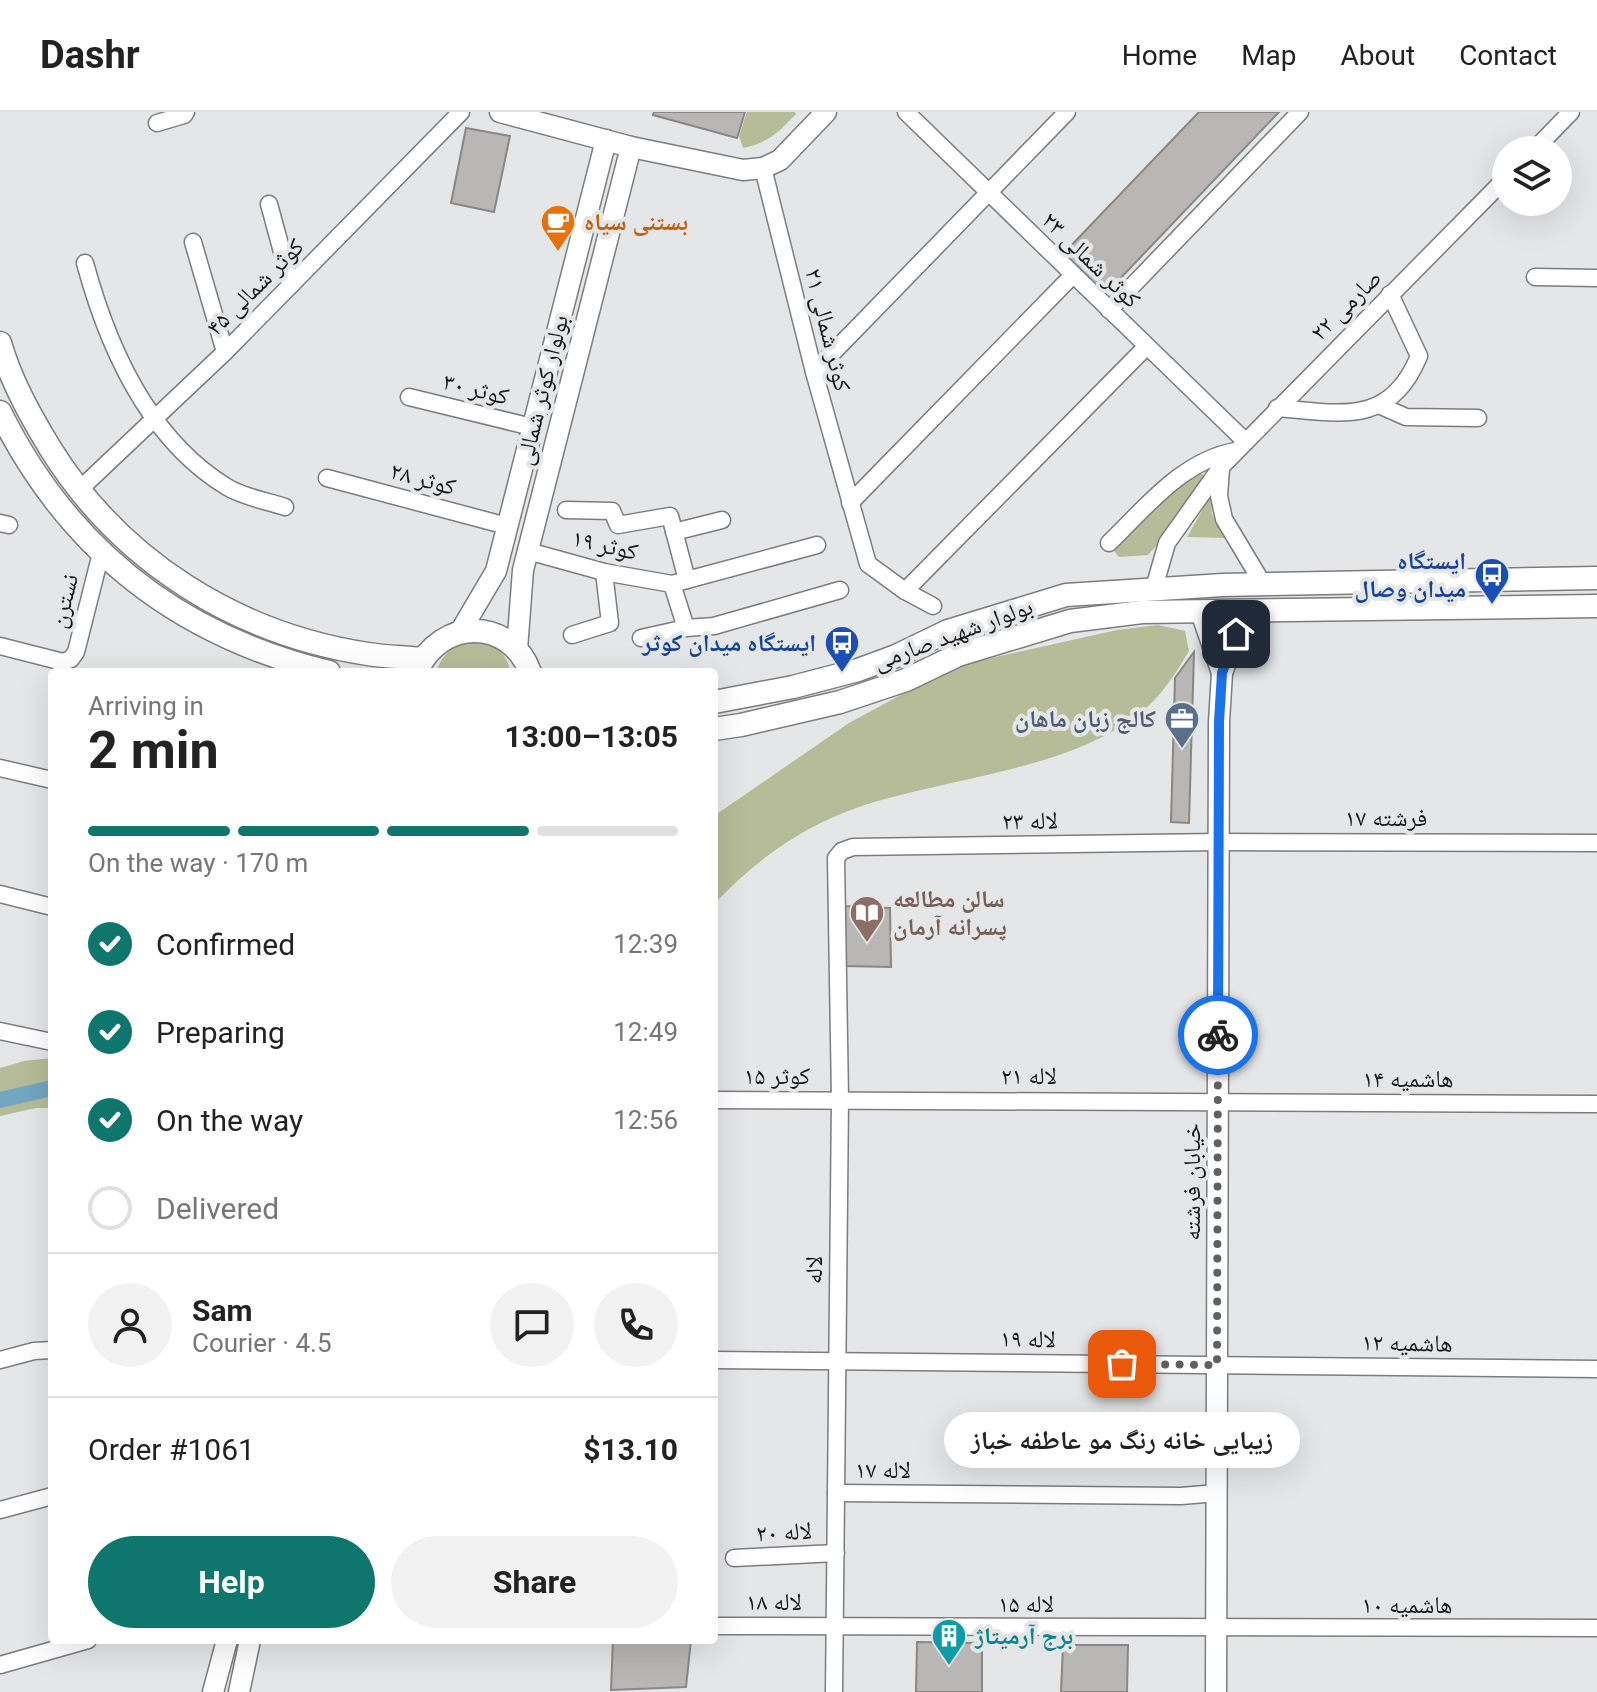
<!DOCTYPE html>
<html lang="en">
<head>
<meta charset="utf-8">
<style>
	:root { --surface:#fff; --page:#f2f2f2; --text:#222; --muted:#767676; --line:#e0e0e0; --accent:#0f766e }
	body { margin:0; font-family:Roboto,"Noto Naskh Arabic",sans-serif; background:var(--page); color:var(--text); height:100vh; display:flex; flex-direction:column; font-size:30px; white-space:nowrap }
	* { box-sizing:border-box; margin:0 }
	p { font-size:26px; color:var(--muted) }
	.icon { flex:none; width:44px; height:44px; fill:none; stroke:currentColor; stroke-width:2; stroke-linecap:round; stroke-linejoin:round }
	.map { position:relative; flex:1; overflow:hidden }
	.sheet { position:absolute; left:48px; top:556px; width:670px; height:976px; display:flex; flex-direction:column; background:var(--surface); border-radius:8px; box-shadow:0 8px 32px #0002 }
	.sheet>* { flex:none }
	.buttons { position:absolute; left:1492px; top:24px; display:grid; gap:16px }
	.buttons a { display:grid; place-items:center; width:80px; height:80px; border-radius:50%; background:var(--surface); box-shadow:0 8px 32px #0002; font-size:40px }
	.pin { position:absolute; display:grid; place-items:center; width:68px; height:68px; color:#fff; margin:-34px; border-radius:16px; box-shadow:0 4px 12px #0006 }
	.courier { position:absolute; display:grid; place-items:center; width:80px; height:80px; margin:-40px; border:6px solid #1a73e8; border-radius:50%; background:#fff; color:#222; box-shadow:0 2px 10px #0007 }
	.bubble { position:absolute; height:56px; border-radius:28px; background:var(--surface); box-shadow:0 8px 32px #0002; font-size:26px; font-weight:700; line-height:56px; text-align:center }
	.summary em { font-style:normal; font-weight:700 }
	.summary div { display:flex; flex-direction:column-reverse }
	.summary { display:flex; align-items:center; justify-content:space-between; height:136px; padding:0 40px }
	h1 { font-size:52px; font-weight:700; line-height:60px }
	.bar { display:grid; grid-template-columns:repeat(4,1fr); gap:12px 8px; align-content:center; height:96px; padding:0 40px }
	.bar i { height:10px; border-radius:6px; background:var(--line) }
	.bar .current { background:var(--accent) }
	.bar p { grid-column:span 4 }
	.line { display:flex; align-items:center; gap:20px; padding:0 40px; border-top:2px solid var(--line) }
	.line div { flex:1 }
	.round { display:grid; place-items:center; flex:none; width:84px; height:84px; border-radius:42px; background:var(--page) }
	ol { padding:0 40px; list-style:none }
	li { display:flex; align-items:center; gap:24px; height:88px }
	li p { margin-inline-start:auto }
	li .icon { padding:8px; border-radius:50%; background:var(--accent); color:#fff; stroke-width:4 }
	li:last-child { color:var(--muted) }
	li i { width:44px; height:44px; border:4px solid var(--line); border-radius:50% }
	.button { display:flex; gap:16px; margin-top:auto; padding:16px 40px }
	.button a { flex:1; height:92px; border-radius:48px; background:var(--accent); color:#fff; font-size:32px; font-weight:700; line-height:92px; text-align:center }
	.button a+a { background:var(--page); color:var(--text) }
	header { display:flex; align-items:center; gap:48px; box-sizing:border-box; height:112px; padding:0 40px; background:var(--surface); border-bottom:2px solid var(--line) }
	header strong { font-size:38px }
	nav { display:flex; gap:44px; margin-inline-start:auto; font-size:28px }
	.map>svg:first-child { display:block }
	.green { fill:#b6bc97 }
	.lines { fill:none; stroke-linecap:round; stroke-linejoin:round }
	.canal { stroke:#72a6c2; stroke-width:16 }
	.building { fill:#b8b7b6; stroke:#888786; stroke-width:2 }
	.minor-casing { stroke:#7c7c7e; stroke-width:19 }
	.tertiary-casing { stroke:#7c7c7e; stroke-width:23 }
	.secondary-casing { stroke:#7c7c7e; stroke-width:25 }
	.minor { stroke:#fff; stroke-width:16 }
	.tertiary { stroke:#fff; stroke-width:20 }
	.secondary { stroke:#fff; stroke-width:22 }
	.done { stroke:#606060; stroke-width:8; stroke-dasharray:0 14.4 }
	.route { stroke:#1a73e8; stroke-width:10 }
	.labels { text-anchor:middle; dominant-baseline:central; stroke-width:8; stroke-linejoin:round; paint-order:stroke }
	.food-label { font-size:24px; font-weight:bold; fill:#c56008; stroke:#e5e6e7; text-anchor:start }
	.street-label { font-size:24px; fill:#181818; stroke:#e5e6e7 }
	.transit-label { font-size:24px; font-weight:bold; fill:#164399; stroke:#e5e6e7; text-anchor:end }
	.service-label { font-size:24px; font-weight:bold; fill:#4e5e75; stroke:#e5e6e7; text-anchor:end }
	.education-label { font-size:24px; font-weight:bold; fill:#785e54; stroke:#e5e6e7; text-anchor:start }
	.culture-label { font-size:24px; font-weight:bold; fill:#0d838f; stroke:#e5e6e7; text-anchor:start }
</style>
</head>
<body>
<header>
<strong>Dashr</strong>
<nav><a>Home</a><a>Map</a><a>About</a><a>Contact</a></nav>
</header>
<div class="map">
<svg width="1597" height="1580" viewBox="0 0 1597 1580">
	<rect width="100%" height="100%" fill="#e5e6e7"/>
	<g class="green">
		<path d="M747 0H795L796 2C780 19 767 32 743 36L739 24Z"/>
		<polygon points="1195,359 1206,364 1166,423 1148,443 1119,445 1111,435"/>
		<polygon points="1211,383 1212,402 1225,426 1187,425"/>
		<path d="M1158 513 1185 519 1189 539C1176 561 1161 585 1140 601 1070 658 945 666 859 695 801 715 756 748 714 792V704L849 611 930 567 973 550 1117 518Z"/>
		<path d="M482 529C497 535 508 543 510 560H436C445 535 458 532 482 529Z"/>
		<polygon points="52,946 52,996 36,996 0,1004 0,956 24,949"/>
	</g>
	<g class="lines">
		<polyline class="canal" points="0,988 52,976"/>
	</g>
	<g class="building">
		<polygon points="654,0 745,0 737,26 653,3"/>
		<polygon points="1199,0 1279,0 1114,173 1093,171 1063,142"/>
		<polygon points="466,16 510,24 494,100 451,91"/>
		<polygon points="1194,540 1189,711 1171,710 1175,566"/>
		<polygon points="842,794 890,796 891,855 844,854"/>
		<polygon points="613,1528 691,1528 686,1575 611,1578"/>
		<polygon points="917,1530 982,1531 982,1580 916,1580"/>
		<polygon points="1063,1533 1128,1533 1127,1580 1061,1580"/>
	</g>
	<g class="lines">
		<defs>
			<g id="minor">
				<polyline points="906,0 1245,329"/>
				<polyline points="157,11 184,3 186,0"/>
				<polyline points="1534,38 1571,0"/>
				<polyline points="763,56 814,260 868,452 905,479 933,494"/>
				<polyline points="269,92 291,173"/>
				<polyline points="193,130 225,240"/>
				<path d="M85 151C108 236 148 327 227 375 243 385 267 389 285 395"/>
				<polyline points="1535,165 1597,166"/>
				<polyline points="1109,198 1300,0"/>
				<polyline points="814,260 1067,0"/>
				<polyline points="409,285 532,315"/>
				<polyline points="1381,294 1406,305 1478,306"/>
				<path d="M1277 296C1340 301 1390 315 1419 244L1390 182"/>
				<polyline points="1221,357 1219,384 1224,407 1263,472"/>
				<polyline points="327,366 507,414"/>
				<polyline points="79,378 225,240 461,0"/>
				<polyline points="850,391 1073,163"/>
				<polyline points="566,398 612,399 618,413 670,404 687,468"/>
				<polyline points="0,411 9,413"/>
				<polyline points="674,420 722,408"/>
				<path d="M1109 431C1146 395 1183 348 1236 339"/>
				<polyline points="528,439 604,460 672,472 817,433"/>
				<polyline points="672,472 686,516"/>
				<polyline points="1154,476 1167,431 1221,355 1506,66"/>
				<polyline points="905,479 1146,235"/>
				<polyline points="572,523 610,511 604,460"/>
				<polyline points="641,526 686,516 714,514 840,478"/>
				<polyline points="0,534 63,550 71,547 76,540 101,441"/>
				<polyline points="0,656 52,668"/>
				<polyline points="0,782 52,795"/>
				<polyline points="0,919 52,930"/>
				<polyline points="714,988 1597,992"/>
				<polyline points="0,1248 34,1239 52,1238"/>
				<polyline points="714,1248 1597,1257"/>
				<polyline points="836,1381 1181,1384 1217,1381"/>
				<polyline points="0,1398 52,1384"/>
				<polyline points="734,1446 836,1441"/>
				<polyline points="714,1514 1597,1516"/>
				<polyline points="0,1553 88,1528"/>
				<polyline points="834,1580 840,987 836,746 842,739 853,735 1219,730 1597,731"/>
			</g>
			<g id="tertiary">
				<polyline points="500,0 631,35 743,58 763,56 780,48 826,0"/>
				<polyline points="1201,500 1222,561"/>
				<polyline points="460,520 496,459 606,28"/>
				<polyline points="517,537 523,458 631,35"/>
				<polyline points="213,1580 227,1528"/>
				<polyline points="239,1580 250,1528"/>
				<polyline points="1216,1580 1219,610 1222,561 1236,522 1248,499"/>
			</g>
			<g id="secondary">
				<path d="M0 231C11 269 30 303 50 336 120 449 236 522 368 542 386 545 405 545 423 547"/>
				<path d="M0 300C69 439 179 524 329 560"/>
				<path d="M417 559C440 506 510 505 530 560"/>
				<polyline points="714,590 793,575 858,558 896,544 948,519 1066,483 1223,473 1597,466"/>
				<polyline points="714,617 741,613 840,590 906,568 958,543 1070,509 1142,500 1597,494"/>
			</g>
		</defs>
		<use href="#minor" class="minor-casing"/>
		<use href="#tertiary" class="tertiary-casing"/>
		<use href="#secondary" class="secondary-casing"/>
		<use href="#minor" class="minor"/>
		<use href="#tertiary" class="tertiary"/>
		<use href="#secondary" class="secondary"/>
	</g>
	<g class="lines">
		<polyline class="done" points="1122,1252 1217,1253 1218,923"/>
		<polyline class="route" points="1218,923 1219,610 1222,561 1236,522"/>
	</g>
	<defs>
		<symbol id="cafe-pin" viewBox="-11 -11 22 30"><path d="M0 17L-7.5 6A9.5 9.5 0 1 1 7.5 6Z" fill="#e8710a" stroke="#e5e6e7"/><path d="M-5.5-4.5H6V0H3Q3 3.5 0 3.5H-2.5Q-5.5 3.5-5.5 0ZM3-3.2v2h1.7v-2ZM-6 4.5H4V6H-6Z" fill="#fff"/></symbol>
		<symbol id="bus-pin" viewBox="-11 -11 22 30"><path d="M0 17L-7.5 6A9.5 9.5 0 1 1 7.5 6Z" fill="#1a4fb4" stroke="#e5e6e7"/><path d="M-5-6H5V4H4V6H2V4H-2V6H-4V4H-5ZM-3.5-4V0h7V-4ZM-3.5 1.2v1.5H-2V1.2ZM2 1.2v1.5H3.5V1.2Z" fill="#fff"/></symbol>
		<symbol id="office-pin" viewBox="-11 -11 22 30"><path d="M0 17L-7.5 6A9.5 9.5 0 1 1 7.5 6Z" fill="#5c6f8a" stroke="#e5e6e7"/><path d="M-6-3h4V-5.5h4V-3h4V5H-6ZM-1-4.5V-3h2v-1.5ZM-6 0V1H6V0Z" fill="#fff"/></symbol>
		<symbol id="library-pin" viewBox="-11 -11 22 30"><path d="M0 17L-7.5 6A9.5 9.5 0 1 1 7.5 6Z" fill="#8d6e63" stroke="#e5e6e7"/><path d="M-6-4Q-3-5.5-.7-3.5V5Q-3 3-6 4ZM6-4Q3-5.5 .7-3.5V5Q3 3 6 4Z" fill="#fff"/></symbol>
		<symbol id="building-pin" viewBox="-11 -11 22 30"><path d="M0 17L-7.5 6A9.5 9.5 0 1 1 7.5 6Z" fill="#0f9aa8" stroke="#e5e6e7"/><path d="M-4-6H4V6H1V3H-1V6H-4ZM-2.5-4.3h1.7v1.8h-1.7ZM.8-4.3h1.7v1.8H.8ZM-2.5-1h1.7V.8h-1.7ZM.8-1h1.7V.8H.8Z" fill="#fff"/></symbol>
	</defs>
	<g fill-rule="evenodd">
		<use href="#cafe-pin" x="538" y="90" width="40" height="54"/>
		<use href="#bus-pin" x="1472" y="443" width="40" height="54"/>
		<use href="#bus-pin" x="822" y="511" width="40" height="54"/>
		<use href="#office-pin" x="1162" y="587" width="40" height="54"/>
		<use href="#library-pin" x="847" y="781" width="40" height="54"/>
		<use href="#building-pin" x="929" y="1504" width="40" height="54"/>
	</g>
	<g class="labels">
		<g class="food-label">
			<text x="584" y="110">بستنی سیاه</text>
		</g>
		<g class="street-label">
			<text transform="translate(1091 148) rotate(44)">کوثر شمالی ۲۳</text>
			<text transform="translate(255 175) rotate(-45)">کوثر شمالی ۴۵</text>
			<text transform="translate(1346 193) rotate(-45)">صارمی ۲۲</text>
			<text transform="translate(828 218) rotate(76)">کوثر شمالی ۲۱</text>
			<text transform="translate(476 277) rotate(14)">کوثر ۳۰</text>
			<text transform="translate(542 278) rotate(-76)">بولوار کوثر شمالی</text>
			<text transform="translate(423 367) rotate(15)">کوثر ۲۸</text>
			<text transform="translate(605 433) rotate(13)">کوثر ۱۹</text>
			<text transform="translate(64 489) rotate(-76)">نسترن</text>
			<text transform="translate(953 522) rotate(-20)">بولوار شهید صارمی</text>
			<text x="1386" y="706">فرشته ۱۷</text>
			<text transform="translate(1030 709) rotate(-1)">لاله ۲۳</text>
			<text x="777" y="964">کوثر ۱۵</text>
			<text x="1029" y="964">لاله ۲۱</text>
			<text x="1408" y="967">هاشمیه ۱۴</text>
			<text transform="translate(1192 1070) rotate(-90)">خیابان فرشته</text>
			<text transform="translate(814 1158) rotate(-89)">لاله</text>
			<text transform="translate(1028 1227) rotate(1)">لاله ۱۹</text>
			<text transform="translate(1407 1231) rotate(1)">هاشمیه ۱۲</text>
			<text x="883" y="1358">لاله ۱۷</text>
			<text transform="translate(784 1420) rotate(-3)">لاله ۲۰</text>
			<text x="774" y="1490">لاله ۱۸</text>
			<text x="1026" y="1492">لاله ۱۵</text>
			<text x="1407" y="1493">هاشمیه ۱۰</text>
		</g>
		<g class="transit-label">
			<text x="1466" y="449">ایستگاه<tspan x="1466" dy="28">میدان وصال</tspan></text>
			<text x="816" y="531">ایستگاه میدان کوثر</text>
		</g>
		<g class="service-label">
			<text x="1156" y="607">کالج زبان ماهان</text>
		</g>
		<g class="education-label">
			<text x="893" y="787">سالن مطالعه<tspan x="893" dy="28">پسرانه آرمان</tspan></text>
		</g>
		<g class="culture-label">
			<text x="975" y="1524">برج آرمیتاژ</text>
		</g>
	</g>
</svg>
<div class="buttons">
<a><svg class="icon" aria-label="layers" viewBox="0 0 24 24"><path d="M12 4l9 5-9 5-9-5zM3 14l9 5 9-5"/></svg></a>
</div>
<div class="pin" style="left:1122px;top:1252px;background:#ea580c"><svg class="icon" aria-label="bag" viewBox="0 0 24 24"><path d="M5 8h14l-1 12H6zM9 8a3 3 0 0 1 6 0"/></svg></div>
<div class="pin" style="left:1236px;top:522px;background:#1f2937"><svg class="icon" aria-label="home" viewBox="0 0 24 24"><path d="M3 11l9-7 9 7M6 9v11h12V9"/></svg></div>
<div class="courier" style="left:1218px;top:923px"><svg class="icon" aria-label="bike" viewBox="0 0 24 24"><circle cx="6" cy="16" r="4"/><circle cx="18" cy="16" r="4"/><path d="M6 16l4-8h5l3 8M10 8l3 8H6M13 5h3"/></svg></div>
<div class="bubble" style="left:944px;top:1300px;width:356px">زیبایی خانه رنگ مو عاطفه خباز</div>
<section class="sheet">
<div class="summary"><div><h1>2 min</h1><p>Arriving in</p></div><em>13:00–13:05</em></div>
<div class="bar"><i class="current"></i><i class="current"></i><i class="current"></i><i></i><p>On the way · 170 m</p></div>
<ol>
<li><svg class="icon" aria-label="check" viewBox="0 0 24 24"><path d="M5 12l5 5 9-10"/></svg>Confirmed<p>12:39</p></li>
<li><svg class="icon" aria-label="check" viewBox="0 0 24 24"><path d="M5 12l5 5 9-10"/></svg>Preparing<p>12:49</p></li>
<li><svg class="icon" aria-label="check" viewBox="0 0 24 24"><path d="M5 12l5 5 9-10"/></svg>On the way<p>12:56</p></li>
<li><i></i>Delivered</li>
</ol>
<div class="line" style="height:144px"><a class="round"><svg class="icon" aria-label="person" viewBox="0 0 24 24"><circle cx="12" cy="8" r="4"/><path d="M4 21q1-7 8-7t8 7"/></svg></a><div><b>Sam</b><p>Courier · 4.5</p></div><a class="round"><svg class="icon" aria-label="chat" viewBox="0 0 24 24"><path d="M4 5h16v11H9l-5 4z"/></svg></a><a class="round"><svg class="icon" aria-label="phone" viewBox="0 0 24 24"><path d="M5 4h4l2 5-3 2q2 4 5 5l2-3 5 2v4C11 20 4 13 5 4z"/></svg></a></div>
<div class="line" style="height:104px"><div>Order #1061</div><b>$13.10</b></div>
<div class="button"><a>Help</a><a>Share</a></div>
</section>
</div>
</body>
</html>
